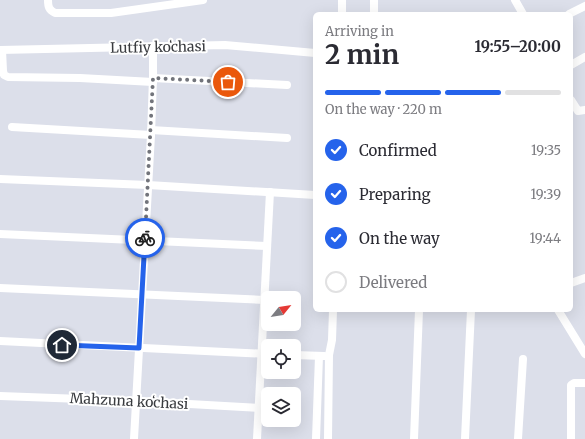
<!DOCTYPE html>
<html lang="en">
<head>
<meta charset="utf-8">
<style>
	:root { --surface:#fff; --page:#f7f7f7; --text:#2b2b33; --muted:#7c7c81; --line:#e1e1e2; --accent:#2563eb }
	body { margin:0; font-family:Merriweather,serif; background:var(--page); color:var(--text); height:100vh; display:flex; flex-direction:column; font-size:15px; white-space:nowrap }
	* { box-sizing:border-box; margin:0 }
	p { font-size:13px; color:var(--muted) }
	.icon { flex:none; width:22px; height:22px; fill:none; stroke:currentColor; stroke-width:2; stroke-linecap:round; stroke-linejoin:round }
	.map { position:relative; flex:1; overflow:hidden }
	.drawer { position:absolute; left:313px; top:12px; width:260px; height:300px; display:flex; flex-direction:column; background:var(--surface); border-radius:6px; box-shadow:0 4px 16px #0002 }
	.drawer>* { flex:none }
	.needle { width:26px; rotate:60deg }
	.fabs { position:absolute; left:261px; top:291px; display:grid; gap:8px }
	.fabs a { display:grid; place-items:center; width:40px; height:40px; border-radius:6px; background:var(--surface); box-shadow:0 4px 16px #0002; font-size:20px }
	.pin { position:absolute; display:grid; place-items:center; width:34px; height:34px; color:#fff; margin:-17px; border:2px solid #fff; border-radius:50%; box-shadow:0 1px 4px #0007 }
	.courier { position:absolute; display:grid; place-items:center; width:40px; height:40px; margin:-20px; border:3px solid #2563eb; border-radius:50%; background:#fff; color:#222; box-shadow:0 1px 5px #0007 }
	.head em { font-style:normal; font-weight:700 }
	.head div { display:flex; flex-direction:column-reverse }
	.head { display:flex; align-items:center; justify-content:space-between; height:68px; padding:0 12px }
	h1 { font-size:26px; font-weight:700; line-height:30px }
	.bar { display:grid; grid-template-columns:repeat(4,1fr); gap:6px 4px; align-content:center; height:48px; padding:0 12px }
	.bar i { height:5px; border-radius:3px; background:var(--line) }
	.bar .selected { background:var(--accent) }
	.bar p { grid-column:span 4 }
	ol { padding:0 12px; list-style:none }
	li { display:flex; align-items:center; gap:12px; height:44px }
	li p { margin-inline-start:auto }
	li .icon { padding:4px; border-radius:50%; background:var(--accent); color:#fff; stroke-width:4 }
	li:last-child { color:var(--muted) }
	li i { width:22px; height:22px; border:2px solid var(--line); border-radius:50% }
	.map>svg:first-child { display:block }
	.lines { fill:none; stroke-linecap:round; stroke-linejoin:round }
	.minor { stroke:#fff; stroke-width:8 }
	.done { stroke:#72747b; stroke-width:4; stroke-dasharray:0 7.2 }
	.route { stroke:#2563eb; stroke-width:5 }
	.labels { text-anchor:middle; dominant-baseline:central; stroke-width:4; stroke-linejoin:round; paint-order:stroke }
	.street-label { font-size:14px; fill:#393b3f; stroke:#fff }
</style>
</head>
<body>
<div class="map">
<svg width="585" height="439" viewBox="0 0 585 439">
	<rect width="100%" height="100%" fill="#dcdfea"/>
	<g class="lines">
		<g class="minor">
			<path d="M48 0C48 7 49 10 55 13H111L203 0"/>
			<polyline points="515,0 523,14"/>
			<polyline points="342,14 342,0"/>
			<polyline points="374,14 374,0"/>
			<polyline points="569,14 585,6"/>
			<polyline points="0,50 225,45 315,53"/>
			<polyline points="2,50 3,71 4,75 8,77 80,78 153,82"/>
			<polyline points="571,65 585,57"/>
			<polyline points="153,78 287,85"/>
			<polyline points="571,100 578,111 585,110"/>
			<polyline points="12,127 151,135"/>
			<polyline points="151,130 287,138"/>
			<polyline points="0,179 148,185 315,195"/>
			<polyline points="0,234 267,246"/>
			<polyline points="571,283 585,278"/>
			<polyline points="0,288 265,300"/>
			<polyline points="558,310 585,354"/>
			<polyline points="0,341 268,354"/>
			<polyline points="294,355 324,356"/>
			<polyline points="0,396 136,401 259,408"/>
			<polyline points="134,439 151,135 153,78 153,46"/>
			<polyline points="257,439 270,192"/>
			<polyline points="316,439 319,356"/>
			<polyline points="328,439 329,355 332,340 333,310"/>
			<polyline points="414,439 419,310"/>
			<polyline points="465,439 471,310"/>
			<polyline points="518,439 523,359"/>
			<polyline points="571,439 571,385 574,383 585,383"/>
		</g>
	</g>
	<g class="lines">
		<polyline class="done" points="145,238 153,78 228,82"/>
		<polyline class="route" points="62,345 139,348 145,238"/>
	</g>
	<g class="labels">
		<g class="street-label">
			<text transform="translate(158 47) rotate(-1)">Lutfiy koʻchasi</text>
			<text transform="translate(129 401) rotate(3)">Mahzuna koʻchasi</text>
		</g>
	</g>
</svg>
<div class="fabs">
<a><svg class="needle" viewBox="-14 -14 28 28"><path d="M0-13l5 13h-10z" fill="#e53935"/><path d="M0 13l5-13h-10z" fill="#7c7c81"/></svg></a>
<a><svg class="icon" aria-label="locate" viewBox="0 0 24 24"><circle cx="12" cy="12" r="6"/><path d="M12 2v4M12 18v4M2 12h4M18 12h4"/></svg></a>
<a><svg class="icon" aria-label="layers" viewBox="0 0 24 24"><path d="M12 4l9 5-9 5-9-5zM3 14l9 5 9-5"/></svg></a>
</div>
<div class="pin" style="left:228px;top:82px;background:#ea580c"><svg class="icon" aria-label="bag" viewBox="0 0 24 24"><path d="M5 8h14l-1 12H6zM9 8a3 3 0 0 1 6 0"/></svg></div>
<div class="pin" style="left:62px;top:345px;background:#1f2937"><svg class="icon" aria-label="home" viewBox="0 0 24 24"><path d="M3 11l9-7 9 7M6 9v11h12V9"/></svg></div>
<div class="courier" style="left:145px;top:238px"><svg class="icon" aria-label="bike" viewBox="0 0 24 24"><circle cx="6" cy="16" r="4"/><circle cx="18" cy="16" r="4"/><path d="M6 16l4-8h5l3 8M10 8l3 8H6M13 5h3"/></svg></div>
<section class="drawer">
<div class="head"><div><h1>2 min</h1><p>Arriving in</p></div><em>19:55–20:00</em></div>
<div class="bar"><i class="selected"></i><i class="selected"></i><i class="selected"></i><i></i><p>On the way · 220 m</p></div>
<ol>
<li><svg class="icon" aria-label="check" viewBox="0 0 24 24"><path d="M5 12l5 5 9-10"/></svg>Confirmed<p>19:35</p></li>
<li><svg class="icon" aria-label="check" viewBox="0 0 24 24"><path d="M5 12l5 5 9-10"/></svg>Preparing<p>19:39</p></li>
<li><svg class="icon" aria-label="check" viewBox="0 0 24 24"><path d="M5 12l5 5 9-10"/></svg>On the way<p>19:44</p></li>
<li><i></i>Delivered</li>
</ol>
</section>
</div>
</body>
</html>
